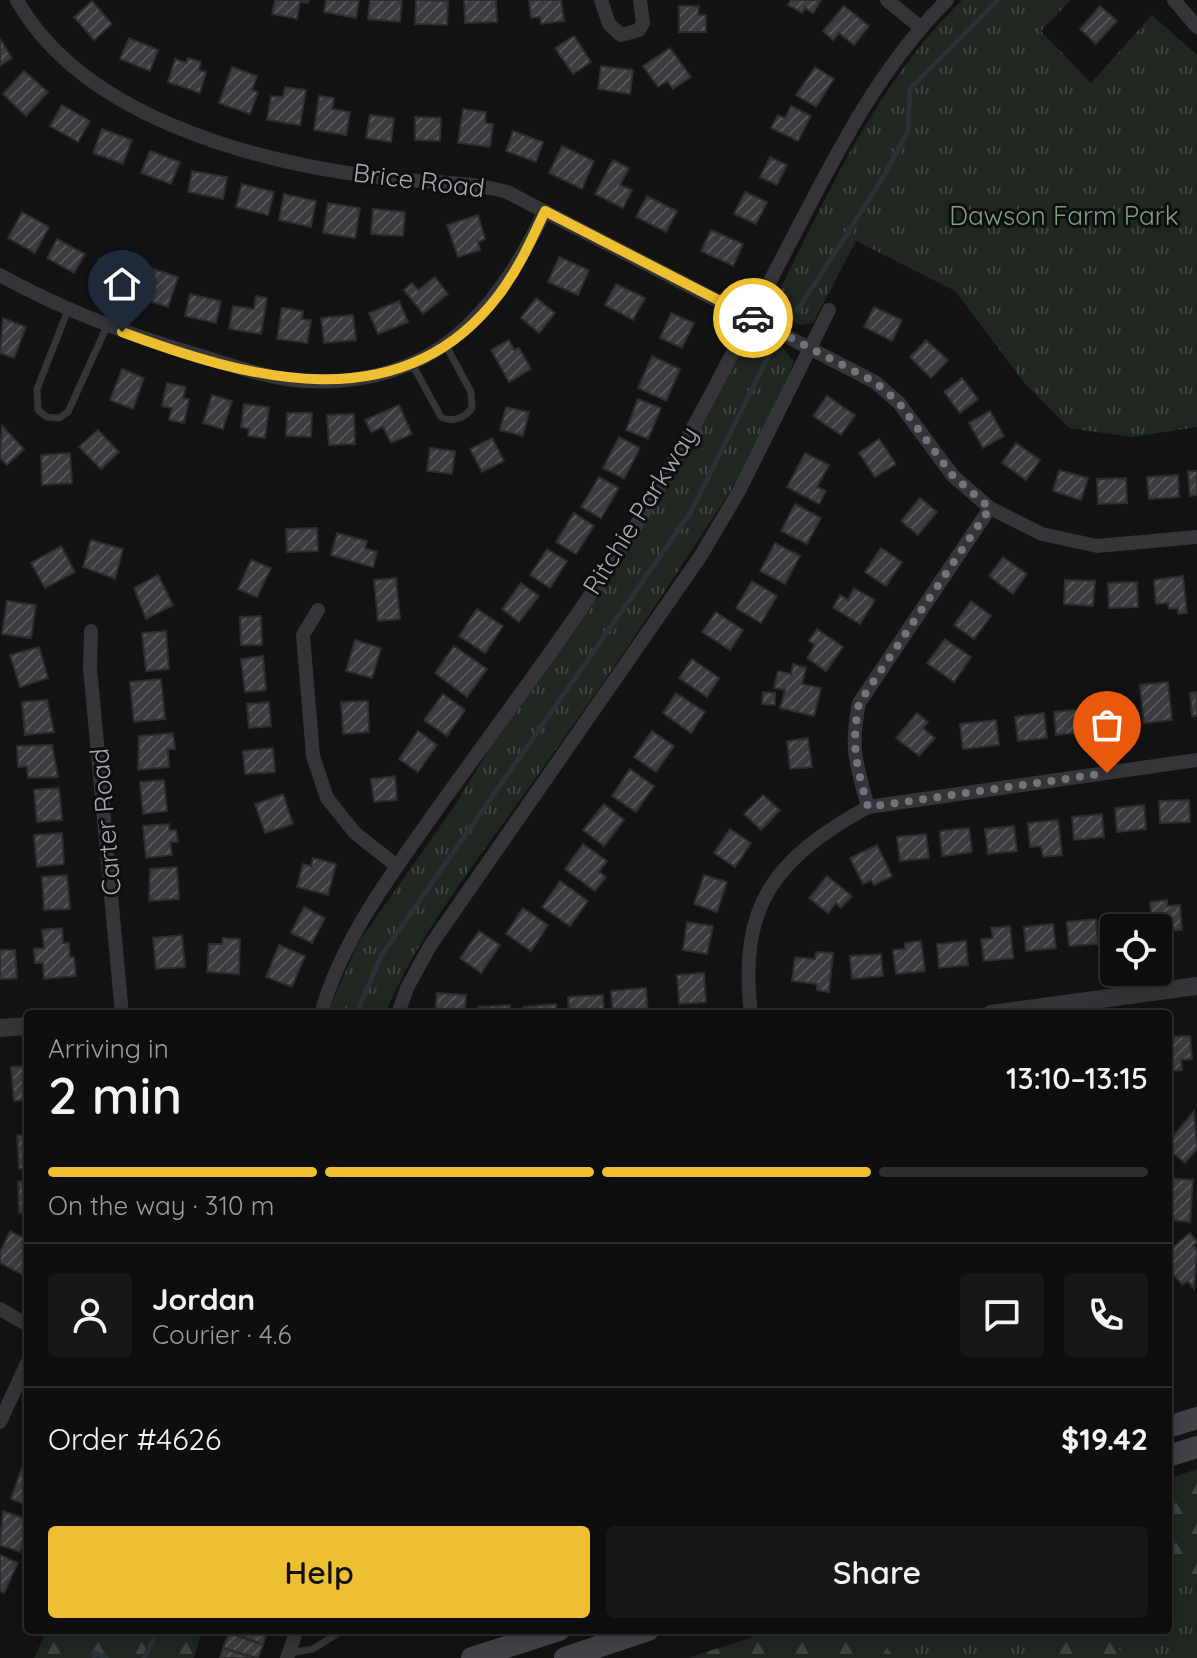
<!DOCTYPE html>
<html lang="en">
<head>
<meta charset="utf-8">
<style>
	:root { --surface:#0e0e0f; --page:#171718; --text:#f1f3f6; --muted:#9b9c9e; --line:#2e2e2f; --accent:#eec031 }
	body { margin:0; font-family:Quicksand,sans-serif; background:var(--page); color:var(--text); height:100vh; display:flex; flex-direction:column; font-size:30px; white-space:nowrap }
	* { box-sizing:border-box; margin:0 }
	p { font-size:26px; color:var(--muted) }
	.icon { flex:none; width:44px; height:44px; fill:none; stroke:currentColor; stroke-width:2; stroke-linecap:round; stroke-linejoin:round }
	.map { position:relative; flex:1; overflow:hidden }
	.panel { position:absolute; left:24px; top:1010px; width:1148px; height:624px; display:flex; flex-direction:column; background:var(--surface); border-radius:8px; box-shadow:0 4px 20px #0003,0 0 0 2px var(--line) }
	.panel>* { flex:none }
	.controls { position:absolute; left:1100px; top:914px; display:grid; gap:16px }
	.controls a { display:grid; place-items:center; width:72px; height:72px; border-radius:8px; background:var(--surface); box-shadow:0 4px 20px #0003,0 0 0 2px var(--line); font-size:40px }
	.pin { position:absolute; display:grid; place-items:center; width:68px; height:68px; color:#fff; margin:-82px -34px; border-radius:50% 50% 50% 0; rotate:-45deg; box-shadow:0 0 8px #0007 }
	.pin .icon { rotate:45deg }
	.courier { position:absolute; display:grid; place-items:center; width:80px; height:80px; margin:-40px; border:6px solid #eec031; border-radius:50%; background:#fff; color:#222; box-shadow:0 2px 10px #0007 }
	.headline em { font-style:normal; font-weight:600 }
	.headline div { display:flex; flex-direction:column-reverse }
	.headline { display:flex; align-items:center; justify-content:space-between; height:136px; padding:0 24px }
	h1 { font-size:52px; font-weight:600; line-height:60px }
	.bar { display:grid; grid-template-columns:repeat(4,1fr); gap:12px 8px; align-content:center; height:96px; padding:0 24px }
	.bar i { height:10px; border-radius:6px; background:var(--line) }
	.bar .on { background:var(--accent) }
	.bar p { grid-column:span 4 }
	.line { display:flex; align-items:center; gap:20px; padding:0 24px; border-top:2px solid var(--line) }
	.line div { flex:1 }
	.round { display:grid; place-items:center; flex:none; width:84px; height:84px; border-radius:8px; background:var(--page) }
	.button { display:flex; gap:16px; margin-top:auto; padding:16px 24px }
	.button a { flex:1; height:92px; border-radius:8px; background:var(--accent); color:#111; font-size:32px; font-weight:600; line-height:92px; text-align:center }
	.button a+a { background:var(--page); color:var(--text) }
	.map>svg:first-child { display:block }
	.grass { fill:url(#grass-tufts) }
	.forest { fill:url(#forest-firs) }
	.lines { fill:none; stroke-linecap:round; stroke-linejoin:round }
	.stream { stroke:#293038; stroke-width:5 }
	.building { fill:url(#building-hatch); stroke:#2d2d30; stroke-width:2 }
	.service { stroke:#343439; stroke-width:7 }
	.minor { stroke:#343439; stroke-width:14 }
	.tertiary { stroke:#343439; stroke-width:18 }
	.secondary { stroke:#424349; stroke-width:22 }
	.done { stroke:#71747c; stroke-width:8; stroke-dasharray:0 14.4 }
	.route { stroke:#eec031; stroke-width:10 }
	.labels { text-anchor:middle; dominant-baseline:central; stroke-width:6; stroke-linejoin:round; paint-order:stroke }
	.street-label { font-size:26px; fill:#a4a8b4; stroke:#0e0e0f }
	.park-label { font-size:26px; fill:#7c9f81; stroke:#0e0e0f }
</style>
</head>
<body>
<div class="map">
<svg width="1197" height="1658" viewBox="0 0 1197 1658">
	<defs>
		<pattern id="grass-tufts" width="24" height="20" patternUnits="userSpaceOnUse" patternTransform="scale(2)"><rect width="24" height="20" fill="#1f2720"/><path d="M3 7l-1-3M5 7V3M7 7l1-3M15 17l-1-3M17 17v-4M19 17l1-3" fill="none" stroke="#3d443e"/></pattern>
		<pattern id="forest-firs" width="22" height="20" patternUnits="userSpaceOnUse" patternTransform="scale(2)"><rect width="22" height="20" fill="#1f2720"/><path d="M5 1l3.5 6h-7zM16 11l3.5 6h-7z" fill="#3d443e"/></pattern>
		<pattern id="building-hatch" width="6" height="6" patternUnits="userSpaceOnUse" patternTransform="scale(2)"><rect width="6" height="6" fill="#3d3d41"/><path d="M-1 1l2-2M0 6l6-6M5 7l2-2" fill="none" stroke="#56565a"/></pattern>
	</defs>
	<rect width="100%" height="100%" fill="#131314"/>
	<g class="grass">
		<path d="M962 0H1071L1041 31 1091 83 1152 15 1197 55V427L1132 437 1069 428 1026 385 955 291 856 241 813 323 800 325 778 313 774 301C828 194 875 85 962 0Z"/>
		<path d="M774 338 794 361C768 437 724 501 680 568 625 653 566 736 507 818 462 881 415 942 385 1014H327L358 943 453 808 524 693 685 455 744 347Z"/>
		<polygon points="1197,1486 1197,1658 688,1658 776,1630 1168,1630 1168,1496"/>
	</g>
	<g class="forest">
		<polygon points="1197,1469 1197,1581 1179,1566 1168,1566 1168,1479"/>
		<polygon points="47,1630 202,1630 194,1658 34,1658"/>
		<polygon points="775,1630 875,1630 894,1658 904,1658 687,1658"/>
		<path d="M1060 1630C1094 1630 1106 1626 1125 1658H1049Z"/>
	</g>
	<g class="lines">
		<g class="stream">
			<polyline points="797,311 881,181 908,131 910,89 998,0"/>
			<polyline points="356,1014 381,956 691,512 773,347"/>
			<polyline points="94,1658 95,1653 106,1658"/>
			<polyline points="144,1658 158,1630"/>
		</g>
	</g>
	<g class="building">
		<polygon points="275,0 309,0 308,3 300,2 297,19 272,14"/>
		<polygon points="326,0 359,0 356,18 324,12"/>
		<polygon points="370,0 402,0 400,22 368,19"/>
		<polygon points="416,0 448,1 447,25 415,24"/>
		<polygon points="464,0 496,0 497,22 465,23"/>
		<polygon points="529,0 561,0 564,21 541,24 540,17 531,18"/>
		<polygon points="791,0 821,0 813,13 805,8 802,13 788,5"/>
		<polygon points="92,1 112,24 94,40 74,17"/>
		<polygon points="679,6 699,6 698,15 706,15 706,32 679,32"/>
		<polygon points="844,6 869,26 854,45 839,33 833,40 823,31"/>
		<polygon points="1100,6 1117,21 1096,44 1080,29"/>
		<polygon points="574,36 591,62 573,74 555,48"/>
		<polygon points="129,38 158,50 150,71 120,59"/>
		<polygon points="0,39 12,58 0,66"/>
		<polygon points="670,48 691,77 673,89 667,81 658,87 643,66"/>
		<polygon points="188,58 201,62 199,70 206,72 200,93 168,82 175,59 186,63"/>
		<polygon points="601,66 633,70 630,94 598,89"/>
		<polygon points="232,67 257,76 252,90 258,92 250,114 219,103"/>
		<polygon points="815,67 834,79 816,107 796,95"/>
		<polygon points="24,71 48,92 26,116 3,94"/>
		<polygon points="285,87 306,90 300,125 267,120 271,96 283,97"/>
		<polygon points="319,96 334,98 332,109 350,112 346,135 314,130"/>
		<polygon points="62,105 90,121 78,142 50,126"/>
		<polygon points="791,106 811,116 798,141 771,128 778,115 785,118"/>
		<polygon points="463,109 486,112 485,123 493,124 490,147 458,143"/>
		<polygon points="370,115 394,118 391,142 366,138"/>
		<polygon points="415,117 441,118 440,141 415,140"/>
		<polygon points="102,129 132,140 123,164 93,153"/>
		<polygon points="513,131 543,142 536,162 506,151"/>
		<polygon points="562,146 594,161 582,189 549,173"/>
		<polygon points="150,151 180,162 171,184 141,173"/>
		<polygon points="770,157 787,165 777,185 760,177"/>
		<polygon points="613,160 629,168 620,185 632,190 623,208 595,194"/>
		<polygon points="192,171 227,177 223,199 188,192"/>
		<polygon points="242,184 274,192 268,215 236,207"/>
		<polygon points="745,192 767,202 756,224 734,214"/>
		<polygon points="284,194 316,201 311,227 279,220"/>
		<polygon points="647,196 677,211 666,232 636,217"/>
		<polygon points="328,203 360,208 355,238 323,233"/>
		<polygon points="373,209 405,212 403,236 371,234"/>
		<polygon points="22,212 49,227 35,253 8,238"/>
		<polygon points="478,215 485,239 478,242 480,250 458,257 447,225"/>
		<polygon points="711,230 743,244 733,266 701,251"/>
		<polygon points="57,239 85,254 74,273 47,258"/>
		<polygon points="559,257 589,270 578,295 548,282"/>
		<polygon points="99,259 130,268 123,291 92,282"/>
		<polygon points="148,267 178,277 168,307 137,297"/>
		<polygon points="435,277 448,294 423,314 404,290 412,283 418,290"/>
		<polygon points="616,284 645,298 633,320 605,305"/>
		<polygon points="190,294 221,301 216,323 185,316"/>
		<polygon points="256,296 267,298 261,334 229,329 233,306 254,309"/>
		<polygon points="536,298 555,313 539,333 521,318"/>
		<polygon points="399,301 408,322 378,334 369,313"/>
		<polygon points="874,307 902,320 892,341 864,327"/>
		<polygon points="282,308 303,311 302,319 311,320 307,343 277,339"/>
		<polygon points="671,313 694,323 682,348 660,338"/>
		<polygon points="353,315 356,340 324,343 321,318"/>
		<polygon points="3,318 26,327 14,358 0,353"/>
		<polygon points="509,340 514,350 519,348 531,369 509,382 491,350"/>
		<polygon points="926,340 948,360 931,378 910,357"/>
		<polygon points="652,356 680,369 666,401 638,388"/>
		<polygon points="122,369 144,378 133,409 110,400"/>
		<polygon points="962,378 978,399 960,413 944,392"/>
		<polygon points="167,383 186,387 183,398 189,399 184,423 169,420 172,408 162,406"/>
		<polygon points="212,395 232,401 223,429 203,423"/>
		<polygon points="827,396 855,415 841,435 813,416"/>
		<polygon points="638,399 661,408 648,439 626,430"/>
		<polygon points="244,404 269,407 265,438 248,436 249,429 241,427"/>
		<polygon points="399,405 412,434 391,443 383,427 371,432 365,420"/>
		<polygon points="506,407 529,412 523,436 500,430"/>
		<polygon points="990,411 1004,436 983,448 969,423"/>
		<polygon points="287,413 312,413 311,437 286,436"/>
		<polygon points="354,414 355,444 329,445 327,415"/>
		<polygon points="2,426 24,449 7,465 0,458"/>
		<polygon points="98,430 119,452 101,469 79,447"/>
		<polygon points="619,437 640,448 624,479 603,468"/>
		<polygon points="492,438 504,461 482,472 470,449"/>
		<polygon points="879,439 896,464 875,477 859,453"/>
		<polygon points="1016,443 1040,460 1026,480 1002,463"/>
		<polygon points="430,448 455,451 452,474 427,471"/>
		<polygon points="70,453 72,483 42,485 41,455"/>
		<polygon points="805,453 829,465 817,487 826,491 819,504 787,487"/>
		<polygon points="1059,470 1088,478 1081,500 1053,491"/>
		<polygon points="1188,471 1197,471 1197,495 1190,496"/>
		<polygon points="1178,475 1179,497 1149,499 1147,477"/>
		<polygon points="599,477 619,488 601,518 581,507"/>
		<polygon points="1126,478 1127,503 1098,504 1097,479"/>
		<polygon points="920,498 937,512 918,535 901,521"/>
		<polygon points="795,504 821,518 807,544 781,531"/>
		<polygon points="574,513 594,526 576,554 556,542"/>
		<polygon points="317,528 318,551 287,552 286,529"/>
		<polygon points="337,533 367,541 365,548 377,552 373,567 331,555"/>
		<polygon points="91,540 123,549 115,579 83,567"/>
		<polygon points="775,543 800,556 785,584 760,571"/>
		<polygon points="61,546 75,572 45,588 31,563"/>
		<polygon points="881,548 902,562 886,586 865,572"/>
		<polygon points="547,549 567,561 550,588 530,575"/>
		<polygon points="1003,557 1027,574 1013,594 989,576"/>
		<polygon points="251,560 271,568 257,597 238,589"/>
		<polygon points="158,575 173,605 146,619 134,588"/>
		<polygon points="1183,576 1187,613 1178,614 1178,608 1169,609 1168,603 1156,604 1154,580"/>
		<polygon points="396,578 400,619 378,621 374,580"/>
		<polygon points="1065,580 1095,581 1093,606 1064,604"/>
		<polygon points="752,581 777,596 761,623 736,608"/>
		<polygon points="1137,582 1138,607 1109,608 1108,583"/>
		<polygon points="521,583 539,596 519,622 502,609"/>
		<polygon points="854,588 875,600 860,624 833,608 840,595 848,600"/>
		<polygon points="7,601 36,605 31,638 2,634"/>
		<polygon points="971,601 991,616 974,639 954,625"/>
		<polygon points="477,609 503,626 485,653 459,636"/>
		<polygon points="716,612 743,630 730,650 702,632"/>
		<polygon points="261,616 262,645 241,645 240,617"/>
		<polygon points="817,629 843,647 826,671 807,658 815,645 809,641"/>
		<polygon points="166,631 169,669 146,671 142,633"/>
		<polygon points="945,639 971,657 954,682 927,663"/>
		<polygon points="355,640 381,648 372,678 346,671"/>
		<polygon points="454,646 487,669 467,697 435,673"/>
		<polygon points="39,647 48,678 20,687 10,655"/>
		<polygon points="263,656 266,690 245,692 241,659"/>
		<polygon points="692,659 719,678 707,697 679,678"/>
		<polygon points="793,664 806,668 802,684 821,688 814,716 780,708 785,690 774,688 778,671 791,674"/>
		<polygon points="161,679 165,719 134,722 130,682"/>
		<polygon points="1168,682 1172,720 1144,723 1140,685"/>
		<polygon points="763,692 775,693 775,705 762,704"/>
		<polygon points="1197,692 1197,716 1192,716 1190,693"/>
		<polygon points="676,693 705,712 691,733 663,713"/>
		<polygon points="443,694 465,710 447,736 424,720"/>
		<polygon points="47,700 54,732 25,735 22,702"/>
		<polygon points="368,701 369,732 343,734 341,702"/>
		<polygon points="1127,701 1130,726 1100,729 1097,705"/>
		<polygon points="269,702 271,726 249,728 247,704"/>
		<polygon points="1084,709 1087,732 1056,735 1054,712"/>
		<polygon points="917,713 928,722 923,728 935,738 919,756 896,738"/>
		<polygon points="1044,713 1047,738 1018,741 1015,717"/>
		<polygon points="996,720 999,745 963,749 960,724"/>
		<polygon points="418,731 437,745 418,772 399,759"/>
		<polygon points="652,731 674,746 656,772 634,757"/>
		<polygon points="173,733 175,749 168,749 169,767 138,770 139,736"/>
		<polygon points="808,738 812,767 790,769 787,741"/>
		<polygon points="52,745 58,777 28,778 27,766 18,767 17,746"/>
		<polygon points="273,748 275,772 245,774 243,751"/>
		<polygon points="630,769 654,786 636,812 612,796"/>
		<polygon points="395,776 397,800 374,802 371,779"/>
		<polygon points="164,780 167,811 143,814 140,782"/>
		<polygon points="59,788 62,820 37,822 34,790"/>
		<polygon points="283,794 293,824 265,833 255,804"/>
		<polygon points="763,795 780,810 761,830 744,814"/>
		<polygon points="1189,800 1190,822 1160,823 1159,801"/>
		<polygon points="604,804 624,820 604,846 583,830"/>
		<polygon points="1144,805 1146,829 1117,832 1115,808"/>
		<polygon points="1102,814 1104,837 1074,840 1072,817"/>
		<polygon points="1058,820 1062,855 1043,857 1041,846 1030,847 1028,823"/>
		<polygon points="169,824 169,830 176,830 178,842 170,842 172,855 146,858 143,826"/>
		<polygon points="1014,826 1017,851 988,854 985,829"/>
		<polygon points="969,828 972,852 942,856 940,831"/>
		<polygon points="730,829 751,843 735,867 714,853"/>
		<polygon points="62,833 64,864 37,867 34,835"/>
		<polygon points="926,834 929,858 900,861 897,837"/>
		<polygon points="583,844 607,861 599,872 606,877 595,891 565,869"/>
		<polygon points="877,845 892,876 874,885 871,880 863,884 850,858"/>
		<polygon points="313,858 336,864 328,895 297,887 303,864 311,866"/>
		<polygon points="177,867 179,899 149,901 150,869"/>
		<polygon points="67,875 70,909 44,910 42,877"/>
		<polygon points="704,875 727,882 717,912 694,904"/>
		<polygon points="827,876 852,896 841,908 836,903 828,913 809,898"/>
		<polygon points="560,881 588,901 570,926 542,907"/>
		<polygon points="1167,900 1167,906 1180,905 1182,930 1158,933 1158,928 1152,928 1150,902"/>
		<polygon points="304,907 325,918 312,943 291,933"/>
		<polygon points="523,908 548,925 531,951 506,934"/>
		<polygon points="1140,913 1141,928 1114,928 1113,941 1111,916"/>
		<polygon points="1096,919 1098,944 1069,946 1067,922"/>
		<polygon points="687,922 713,926 707,954 683,950"/>
		<polygon points="1053,924 1056,948 1026,951 1024,927"/>
		<polygon points="1010,926 1013,958 984,961 981,939 993,938 991,928"/>
		<polygon points="62,928 63,943 69,943 70,957 74,957 76,976 44,979 43,963 35,963 34,949 44,948 42,930"/>
		<polygon points="479,931 500,945 481,973 460,958"/>
		<polygon points="182,935 185,967 156,969 153,938"/>
		<polygon points="223,938 240,939 239,974 207,972 209,944 222,944"/>
		<polygon points="921,941 925,971 896,974 893,950 905,949 905,943"/>
		<polygon points="966,941 968,965 939,968 937,944"/>
		<polygon points="279,945 305,956 292,987 266,977"/>
		<polygon points="0,950 15,950 17,978 0,979"/>
		<polygon points="816,952 833,953 829,992 817,990 817,984 792,981 795,957 815,959"/>
		<polygon points="881,954 883,976 852,979 850,956"/>
		<polygon points="704,973 706,1002 679,1004 677,975"/>
		<polygon points="646,988 648,1014 613,1014 611,991"/>
		<polygon points="437,993 466,995 465,1014 435,1014"/>
		<polygon points="603,995 604,1014 569,1014 568,997"/>
		<polygon points="556,1004 557,1014 524,1014 523,1007"/>
		<polygon points="510,1005 511,1014 478,1014 478,1007"/>
		<polygon points="1190,1036 1192,1059 1181,1060 1182,1070 1168,1071 1168,1037"/>
		<polygon points="28,1066 28,1100 14,1101 11,1067"/>
		<polygon points="1194,1111 1197,1149 1185,1163 1168,1149 1168,1142"/>
		<polygon points="17,1135 28,1135 28,1169 19,1169"/>
		<polygon points="1168,1178 1193,1180 1190,1222 1168,1220"/>
		<polygon points="18,1181 28,1181 28,1212 19,1213"/>
		<polygon points="10,1231 28,1240 25,1276 0,1263 0,1252"/>
		<polygon points="1190,1233 1197,1242 1193,1246 1197,1250 1194,1289 1188,1281 1182,1285 1168,1268 1172,1264 1168,1251"/>
		<polygon points="22,1467 28,1470 28,1505 11,1499"/>
		<polygon points="3,1511 28,1520 20,1552 0,1545"/>
		<polygon points="0,1555 18,1563 4,1593 0,1591"/>
		<polygon points="230,1630 268,1630 263,1645"/>
		<polygon points="229,1633 263,1645 258,1658 223,1648"/>
		<polygon points="223,1648 252,1658 220,1658"/>
	</g>
	<g class="lines">
		<g class="service">
			<polyline points="68,310 37,389 38,410 47,417 59,418 68,412 107,326"/>
			<path d="M411 362 441 417C452 423 465 418 472 408L471 392 445 344"/>
			<polyline points="289,1653 313,1649 343,1630"/>
		</g>
		<g class="minor">
			<path d="M17 0C82 116 251 161 375 177 420 183 464 180 507 192L875 382 899 403 953 476 990 508 1042 534 1097 546 1197 537"/>
			<polyline points="601,0 609,24 621,35 639,30 643,23 640,0"/>
			<polyline points="887,0 920,27"/>
			<polyline points="1174,0 1197,27"/>
			<path d="M0 275C63 310 129 335 198 355 231 365 270 379 304 381 431 388 494 317 545 211"/>
			<polyline points="318,610 303,635 313,756 327,798 355,833 397,866"/>
			<polyline points="91,631 90,668 122,1014"/>
			<path d="M868 807C856 763 850 749 859 703L990 508"/>
			<path d="M321 1014C341 941 390 876 433 815 499 722 570 630 631 533 691 438 741 336 793 237 837 152 879 68 947 0"/>
			<polyline points="398,1014 407,988 430,946 700,557 739,491 829,310"/>
			<path d="M751 1014C738 904 775 859 868 807L1197 760"/>
			<polyline points="0,1309 28,1325"/>
			<polyline points="0,1422 28,1361"/>
			<polyline points="287,1658 297,1630"/>
		</g>
		<g class="tertiary">
			<polyline points="991,1014 1197,986"/>
			<polyline points="0,1028 28,1026"/>
		</g>
		<g class="secondary">
			<polyline points="1168,1427 1197,1418"/>
			<polyline points="1168,1456 1197,1447"/>
			<polyline points="472,1658 559,1630"/>
			<polyline points="565,1658 648,1630"/>
		</g>
	</g>
	<g class="lines">
		<path class="done" d="M753 318 875 382 899 403 953 476 990 508 859 703C851 746 856 765 868 807L1107 773"/>
		<path class="route" d="M122 332C248 379 401 423 498 296 518 270 531 241 545 211L753 318"/>
	</g>
	<g class="labels">
		<g class="street-label">
			<text transform="translate(419 180) rotate(7)">Brice Road</text>
			<text transform="translate(640 510) rotate(-58)">Ritchie Parkway</text>
			<text transform="translate(105 822) rotate(-95)">Carter Road</text>
		</g>
		<g class="park-label">
			<text x="1064" y="215">Dawson Farm Park</text>
		</g>
	</g>
</svg>
<div class="controls">
<a><svg class="icon" aria-label="locate" viewBox="0 0 24 24"><circle cx="12" cy="12" r="6"/><path d="M12 2v4M12 18v4M2 12h4M18 12h4"/></svg></a>
</div>
<div class="pin" style="left:1107px;top:773px;background:#ea580c"><svg class="icon" aria-label="bag" viewBox="0 0 24 24"><path d="M5 8h14l-1 12H6zM9 8a3 3 0 0 1 6 0"/></svg></div>
<div class="pin" style="left:122px;top:332px;background:#1f2937"><svg class="icon" aria-label="home" viewBox="0 0 24 24"><path d="M3 11l9-7 9 7M6 9v11h12V9"/></svg></div>
<div class="courier" style="left:753px;top:318px"><svg class="icon" aria-label="car" viewBox="0 0 24 24"><path d="M5 17H2v-5l4-1 3-4h7l3 4 3 1v5h-3M9 17h6M6 11h13"/><circle cx="7" cy="17" r="2"/><circle cx="17" cy="17" r="2"/></svg></div>
<section class="panel">
<div class="headline"><div><h1>2 min</h1><p>Arriving in</p></div><em>13:10–13:15</em></div>
<div class="bar"><i class="on"></i><i class="on"></i><i class="on"></i><i></i><p>On the way · 310 m</p></div>
<div class="line" style="height:144px"><a class="round"><svg class="icon" aria-label="person" viewBox="0 0 24 24"><circle cx="12" cy="8" r="4"/><path d="M4 21q1-7 8-7t8 7"/></svg></a><div><b>Jordan</b><p>Courier · 4.6</p></div><a class="round"><svg class="icon" aria-label="chat" viewBox="0 0 24 24"><path d="M4 5h16v11H9l-5 4z"/></svg></a><a class="round"><svg class="icon" aria-label="phone" viewBox="0 0 24 24"><path d="M5 4h4l2 5-3 2q2 4 5 5l2-3 5 2v4C11 20 4 13 5 4z"/></svg></a></div>
<div class="line" style="height:104px"><div>Order #4626</div><b>$19.42</b></div>
<div class="button"><a>Help</a><a>Share</a></div>
</section>
</div>
</body>
</html>
